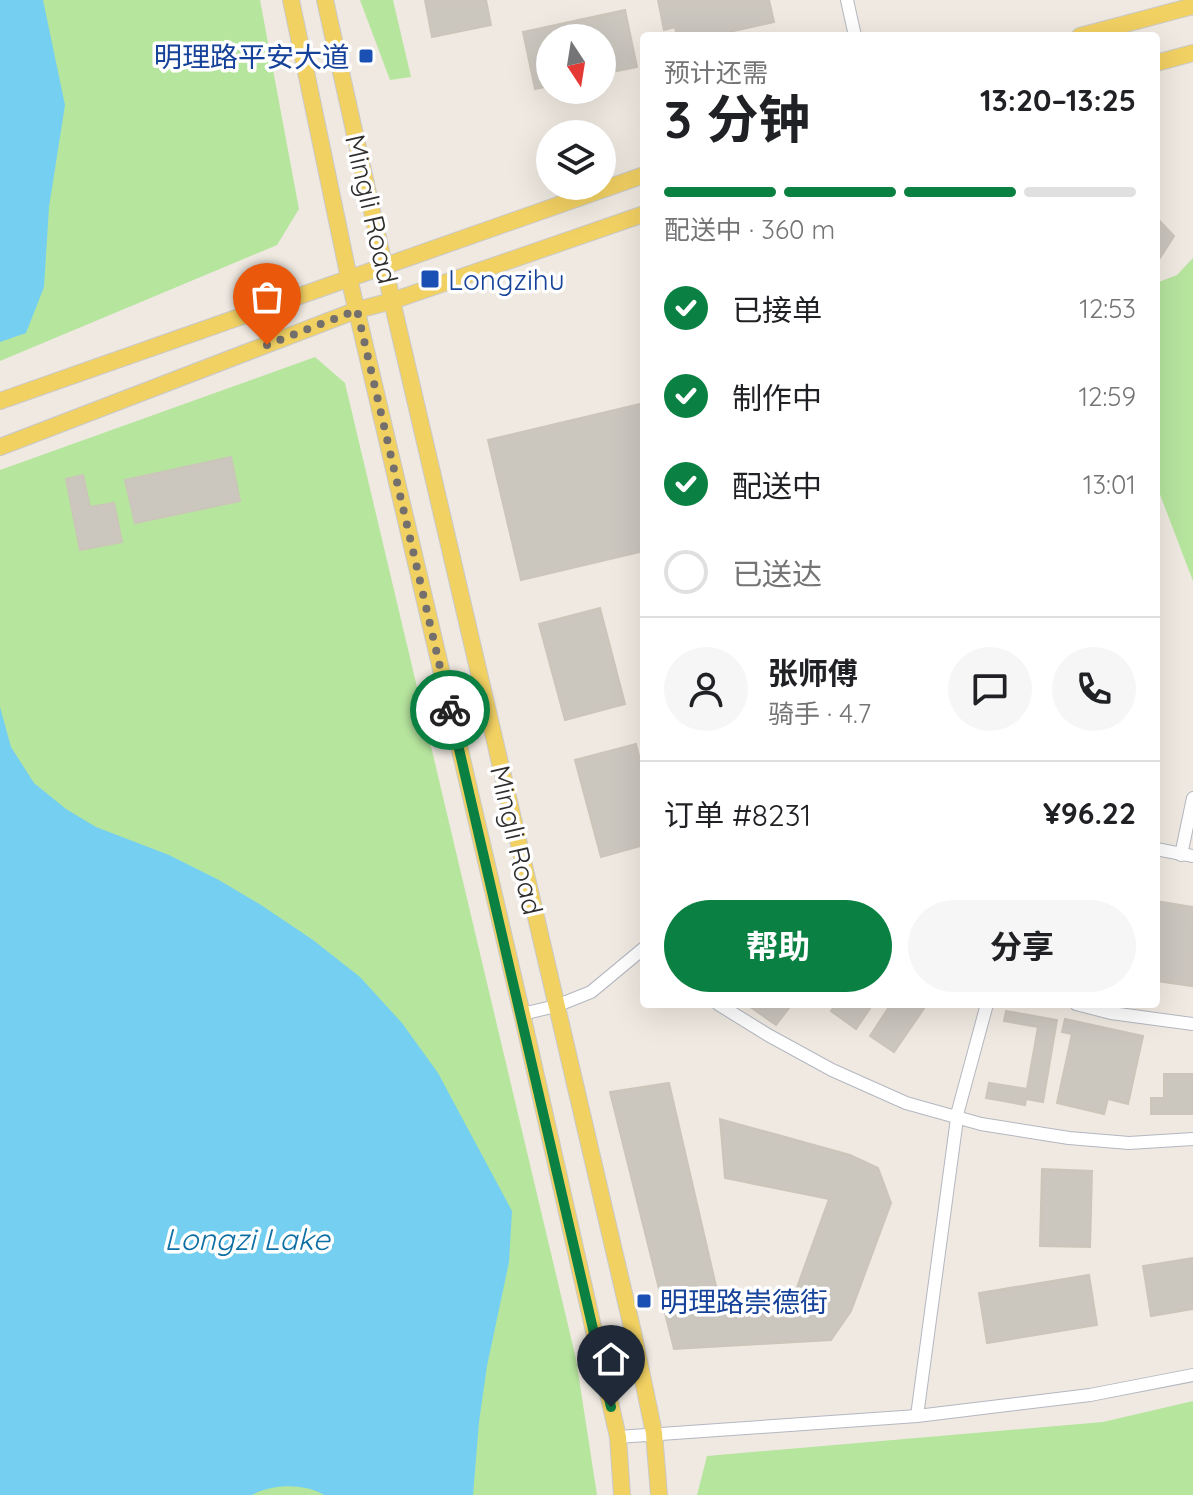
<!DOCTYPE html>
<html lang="zh">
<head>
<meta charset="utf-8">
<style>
	:root { --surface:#fff; --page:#f6f6f6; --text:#202124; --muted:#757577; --line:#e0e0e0; --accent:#0b8043 }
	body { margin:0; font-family:Quicksand,"Noto Sans SC",sans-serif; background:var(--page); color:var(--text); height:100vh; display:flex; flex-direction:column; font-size:30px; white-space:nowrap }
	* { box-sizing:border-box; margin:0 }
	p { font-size:26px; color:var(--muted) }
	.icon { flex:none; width:44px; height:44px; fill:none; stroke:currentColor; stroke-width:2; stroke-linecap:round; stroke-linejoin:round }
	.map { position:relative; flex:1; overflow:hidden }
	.side { position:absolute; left:640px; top:32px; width:520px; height:976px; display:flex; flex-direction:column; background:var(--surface); border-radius:8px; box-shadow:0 8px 32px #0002 }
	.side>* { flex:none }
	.needle { width:52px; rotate:168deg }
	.buttons { position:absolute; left:536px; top:24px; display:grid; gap:16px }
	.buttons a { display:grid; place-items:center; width:80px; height:80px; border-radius:50%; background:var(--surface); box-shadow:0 8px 32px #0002; font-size:40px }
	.pin { position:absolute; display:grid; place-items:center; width:68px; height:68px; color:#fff; margin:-82px -34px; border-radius:50% 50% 50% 0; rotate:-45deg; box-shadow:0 0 8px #0007 }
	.pin .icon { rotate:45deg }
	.courier { position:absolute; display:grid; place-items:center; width:80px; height:80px; margin:-40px; border:6px solid #0b8043; border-radius:50%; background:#fff; color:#222; box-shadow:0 2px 10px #0007 }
	.head em { font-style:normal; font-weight:700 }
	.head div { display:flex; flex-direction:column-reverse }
	.head { display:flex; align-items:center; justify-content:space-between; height:136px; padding:0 24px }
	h1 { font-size:52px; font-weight:700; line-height:60px }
	.bar { display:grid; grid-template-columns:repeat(4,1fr); gap:12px 8px; align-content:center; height:96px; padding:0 24px }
	.bar i { height:10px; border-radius:6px; background:var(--line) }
	.bar .on { background:var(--accent) }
	.bar p { grid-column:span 4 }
	.line { display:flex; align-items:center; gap:20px; padding:0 24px; border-top:2px solid var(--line) }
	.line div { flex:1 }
	.round { display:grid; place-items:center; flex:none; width:84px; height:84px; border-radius:42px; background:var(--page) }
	ol { padding:0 24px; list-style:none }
	li { display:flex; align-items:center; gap:24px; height:88px }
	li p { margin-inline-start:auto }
	li .icon { padding:8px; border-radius:50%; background:var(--accent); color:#fff; stroke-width:4 }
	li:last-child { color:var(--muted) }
	li i { width:44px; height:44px; border:4px solid var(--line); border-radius:50% }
	.action { display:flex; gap:16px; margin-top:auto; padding:16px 24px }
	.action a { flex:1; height:92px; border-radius:48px; background:var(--accent); color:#fff; font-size:32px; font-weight:700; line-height:92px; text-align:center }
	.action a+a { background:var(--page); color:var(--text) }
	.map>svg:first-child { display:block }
	.green { fill:#b6e59e }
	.water { fill:#75cff0 }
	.building { fill:#cbc7bf; stroke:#cbc5ba; stroke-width:2 }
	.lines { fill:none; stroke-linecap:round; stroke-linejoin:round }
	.minor-casing { stroke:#b4b7c1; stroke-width:14 }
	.major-casing { stroke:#c9c9c9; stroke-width:18 }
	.minor { stroke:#fff; stroke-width:12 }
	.major { stroke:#f2d163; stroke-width:16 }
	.done { stroke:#726f6d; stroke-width:8; stroke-dasharray:0 14.4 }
	.route { stroke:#0b8043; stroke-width:10 }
	.transit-dot { fill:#1a4fb4; stroke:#fff; stroke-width:3 }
	.labels { text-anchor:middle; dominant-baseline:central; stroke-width:7; stroke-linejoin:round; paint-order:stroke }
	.transit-label { font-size:28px; fill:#164399; stroke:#fff; text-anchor:start }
	.street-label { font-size:28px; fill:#2e2e2e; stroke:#fff }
	.water-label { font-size:30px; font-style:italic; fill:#0d6fa3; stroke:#fff }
</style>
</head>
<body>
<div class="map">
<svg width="1193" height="1495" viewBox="0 0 1193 1495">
	<rect width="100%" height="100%" fill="#efe9e1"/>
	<g class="green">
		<polygon points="0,0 260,0 299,209 277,245 0,361"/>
		<polygon points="360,0 393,0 411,77 390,80"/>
		<polygon points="1193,258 1193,581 1156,484 1156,283 1177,275"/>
		<polygon points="315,357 345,383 576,1359 597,1495 0,1495 0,470"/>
		<polygon points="1193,1401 1193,1495 697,1495 707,1456 1103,1422"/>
	</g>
	<g class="water">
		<polygon points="0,0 43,0 65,105 49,207 44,287 26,333 0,342"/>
		<path d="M0 707 11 747 34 783 66 809 96 827 169 855 217 879 261 905 313 940 360 977 402 1023 438 1073 512 1211 509 1262 487 1366 479 1422 473 1495H324C303 1483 273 1484 252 1495H0Z"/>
	</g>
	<g class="building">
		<polygon points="425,0 486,0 491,25 432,37"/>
		<polygon points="658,0 769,0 774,22 711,36 677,36 675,27 664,30"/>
		<polygon points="625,10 637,67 602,74 602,38 550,38 550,86 535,89 523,32"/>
		<polygon points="1156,217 1174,236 1160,258 1156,259"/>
		<polygon points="644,403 644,551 521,580 488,440"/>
		<polygon points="231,457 240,501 135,523 125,480"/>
		<polygon points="83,475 90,507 114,503 122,542 80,550 66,479"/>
		<polygon points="600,608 625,704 565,720 539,624"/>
		<polygon points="636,744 644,776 644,845 601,857 575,760"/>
		<polygon points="1156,901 1193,907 1192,986 1156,981"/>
		<polygon points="746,1004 792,1004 776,1025"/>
		<polygon points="836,1004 873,1004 856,1029 831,1011"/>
		<polygon points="891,1004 927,1004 894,1052 870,1036"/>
		<polygon points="1006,1011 1057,1020 1043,1102 1026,1099 1025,1105 986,1098 989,1083 1027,1089 1038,1027 1004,1021"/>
		<polygon points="1065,1019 1143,1036 1128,1104 1108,1099 1104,1114 1057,1103 1072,1034 1062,1032"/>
		<polygon points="1164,1074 1193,1074 1193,1114 1151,1114 1151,1098 1164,1098"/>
		<polygon points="669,1083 719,1299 795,1293 829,1199 725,1178 720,1119 850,1155 878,1168 891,1203 851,1311 831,1340 674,1349 610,1092"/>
		<polygon points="1042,1169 1092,1171 1090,1247 1040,1246"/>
		<polygon points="1193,1258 1193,1309 1151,1316 1143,1266"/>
		<polygon points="1089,1275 1097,1325 987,1343 979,1293"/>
	</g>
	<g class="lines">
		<defs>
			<g id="minor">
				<polyline points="847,0 855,36"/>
				<polyline points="1156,849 1193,856"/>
				<polyline points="1181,855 1193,798"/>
				<polyline points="718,1004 768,1035 832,1070 906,1103 981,1124 1069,1138 1129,1143 1193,1139"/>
				<polyline points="1076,1004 1111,1013 1193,1024"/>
				<polyline points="522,1014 556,1006 591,992 644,948"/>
				<polyline points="917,1416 958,1111 987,1004"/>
				<polyline points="618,1437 917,1416 1090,1395 1193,1375"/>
			</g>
			<g id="major">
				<polyline points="291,0 349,278 522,1014 618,1437 622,1495"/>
				<polyline points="325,0 392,301 633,1332 654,1433 659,1495"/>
				<polyline points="1080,36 1193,6"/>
				<polyline points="1156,63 1193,53"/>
				<polyline points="0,401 644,175"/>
				<polyline points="0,447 357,310 392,301 644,214"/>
			</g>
		</defs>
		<use href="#minor" class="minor-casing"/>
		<use href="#major" class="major-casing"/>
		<use href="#minor" class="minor"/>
		<use href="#major" class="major"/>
	</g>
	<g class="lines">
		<polyline class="done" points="267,345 357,310 450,710"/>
		<polyline class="route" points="450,710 611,1407"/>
	</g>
	<g class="transit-dot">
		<rect x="358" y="48" width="16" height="16" rx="4"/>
		<rect x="420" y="269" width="20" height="20" rx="4"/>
		<rect x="636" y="1293" width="16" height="16" rx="4"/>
	</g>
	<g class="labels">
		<g class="transit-label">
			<text x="350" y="56" text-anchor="end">明理路平安大道</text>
			<text x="448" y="279">Longzihu</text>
			<text x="660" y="1301">明理路崇德街</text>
		</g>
		<g class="street-label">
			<text transform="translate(372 209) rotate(77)">Mingli Road</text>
			<text transform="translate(517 840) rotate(77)">Mingli Road</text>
		</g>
		<g class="water-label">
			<text x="247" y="1239">Longzi Lake</text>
		</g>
	</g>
</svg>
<div class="buttons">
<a><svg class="needle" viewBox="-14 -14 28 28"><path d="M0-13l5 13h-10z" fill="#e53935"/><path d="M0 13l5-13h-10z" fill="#757577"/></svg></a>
<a><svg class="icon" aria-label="layers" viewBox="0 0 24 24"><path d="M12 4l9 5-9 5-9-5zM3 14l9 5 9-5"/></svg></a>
</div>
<div class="pin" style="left:267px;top:345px;background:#ea580c"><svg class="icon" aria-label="bag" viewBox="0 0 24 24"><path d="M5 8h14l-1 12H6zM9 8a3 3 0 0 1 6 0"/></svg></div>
<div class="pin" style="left:611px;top:1407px;background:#1f2937"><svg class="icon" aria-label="home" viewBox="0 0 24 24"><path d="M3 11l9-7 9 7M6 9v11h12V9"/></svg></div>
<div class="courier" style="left:450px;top:710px"><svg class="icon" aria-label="bike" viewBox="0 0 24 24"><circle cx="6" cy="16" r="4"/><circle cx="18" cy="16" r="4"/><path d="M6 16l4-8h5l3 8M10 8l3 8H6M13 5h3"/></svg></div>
<section class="side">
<div class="head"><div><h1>3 分钟</h1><p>预计还需</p></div><em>13:20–13:25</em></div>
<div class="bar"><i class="on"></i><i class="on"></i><i class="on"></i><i></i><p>配送中 · 360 m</p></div>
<ol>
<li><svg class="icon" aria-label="check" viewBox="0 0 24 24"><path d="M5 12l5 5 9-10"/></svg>已接单<p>12:53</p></li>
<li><svg class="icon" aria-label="check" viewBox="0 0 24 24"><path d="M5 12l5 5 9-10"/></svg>制作中<p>12:59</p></li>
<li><svg class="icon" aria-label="check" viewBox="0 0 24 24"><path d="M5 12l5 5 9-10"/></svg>配送中<p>13:01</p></li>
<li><i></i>已送达</li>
</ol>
<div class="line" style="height:144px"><a class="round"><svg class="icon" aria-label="person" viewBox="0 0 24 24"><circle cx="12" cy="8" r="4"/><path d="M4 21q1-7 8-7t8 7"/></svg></a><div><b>张师傅</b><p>骑手 · 4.7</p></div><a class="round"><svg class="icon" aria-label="chat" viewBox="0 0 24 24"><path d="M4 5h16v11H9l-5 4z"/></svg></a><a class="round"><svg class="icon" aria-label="phone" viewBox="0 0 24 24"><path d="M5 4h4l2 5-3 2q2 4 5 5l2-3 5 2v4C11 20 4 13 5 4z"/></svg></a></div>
<div class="line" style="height:104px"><div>订单 #8231</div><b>¥96.22</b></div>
<div class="action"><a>帮助</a><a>分享</a></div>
</section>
</div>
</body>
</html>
